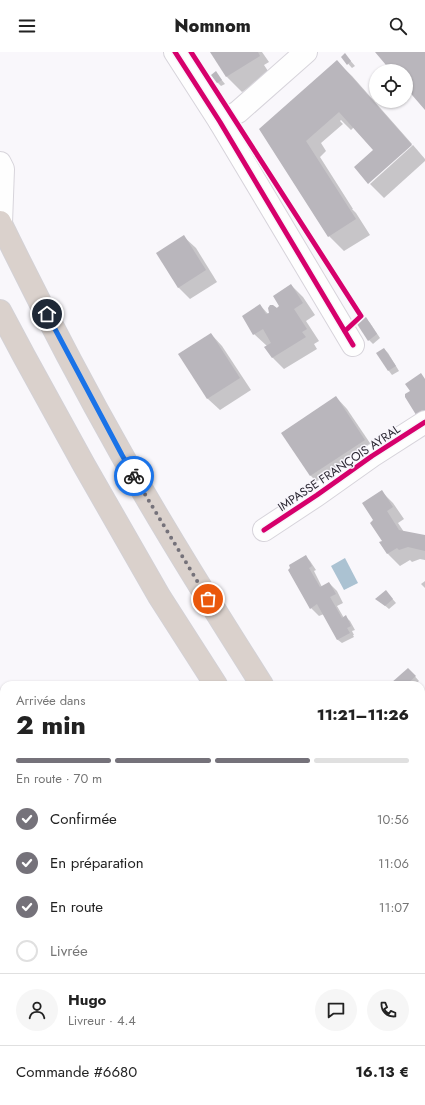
<!DOCTYPE html>
<html lang="fr">
<head>
<meta charset="utf-8">
<style>
	:root { --surface:#fff; --page:#f6f6f6; --text:#222; --muted:#767676; --line:#e0e0e0; --accent:#75727a }
	body { margin:0; font-family:Jost,sans-serif; background:var(--page); color:var(--text); height:100vh; display:flex; flex-direction:column; font-size:15px; white-space:nowrap }
	* { box-sizing:border-box; margin:0 }
	p { font-size:13px; color:var(--muted) }
	.icon { flex:none; width:22px; height:22px; fill:none; stroke:currentColor; stroke-width:2; stroke-linecap:round; stroke-linejoin:round }
	.map { position:relative; flex:1; overflow:hidden }
	.drawer { position:absolute; left:0px; top:629px; width:425px; height:424px; display:flex; flex-direction:column; background:var(--surface); border-radius:12px 12px 0 0; box-shadow:0 1px 3px #0004 }
	.drawer>* { flex:none }
	.tools { position:absolute; left:369px; top:12px; display:grid; gap:8px }
	.tools a { display:grid; place-items:center; width:44px; height:44px; border-radius:50%; background:var(--surface); box-shadow:0 1px 3px #0004; font-size:20px }
	.pin { position:absolute; display:grid; place-items:center; width:34px; height:34px; color:#fff; margin:-17px; border:2px solid #fff; border-radius:50%; box-shadow:0 1px 4px #0007 }
	.courier { position:absolute; display:grid; place-items:center; width:40px; height:40px; margin:-20px; border:3px solid #1a73e8; border-radius:50%; background:#fff; color:#222; box-shadow:0 1px 5px #0007 }
	.overview em { font-style:normal; font-weight:800 }
	.overview div { display:flex; flex-direction:column-reverse }
	.overview { display:flex; align-items:center; justify-content:space-between; height:68px; padding:0 16px }
	h1 { font-size:26px; font-weight:800; line-height:30px }
	.bar { display:grid; grid-template-columns:repeat(4,1fr); gap:6px 4px; align-content:center; height:48px; padding:0 16px }
	.bar i { height:5px; border-radius:3px; background:var(--line) }
	.bar .selected { background:var(--accent) }
	.bar p { grid-column:span 4 }
	.line { display:flex; align-items:center; gap:10px; padding:0 16px; border-top:1px solid var(--line) }
	.line div { flex:1 }
	.round { display:grid; place-items:center; flex:none; width:42px; height:42px; border-radius:21px; background:var(--page) }
	ol { padding:0 16px; list-style:none }
	li { display:flex; align-items:center; gap:12px; height:44px }
	li p { margin-inline-start:auto }
	li .icon { padding:4px; border-radius:50%; background:var(--accent); color:#fff; stroke-width:4 }
	li:last-child { color:var(--muted) }
	li i { width:22px; height:22px; border:2px solid var(--line); border-radius:50% }
	header { display:flex; justify-content:space-between; align-items:center; height:52px; padding:0 16px; background:var(--surface); font-size:18px; font-weight:800 }
	.map>svg:first-child { display:block }
	.green { fill:#dfdfd1 }
	.water { fill:#abc2d2 }
	.shadow { fill:#0003 }
	.building { fill:#b9b6bc }
	.lines { fill:none; stroke-linecap:round; stroke-linejoin:round }
	.minor-casing { stroke:#d7d4db; stroke-width:24 }
	.highway-casing { stroke:#d3d1d5; stroke-width:24 }
	.minor { stroke:#fefefe; stroke-width:22 }
	.highway { stroke:#dad1cc; stroke-width:22 }
	.cycleway-casing { stroke:#f8f6fc; stroke-width:8 }
	.cycleway { stroke:#d6006c; stroke-width:5 }
	.done { stroke:#75727a; stroke-width:4; stroke-dasharray:0 7.2 }
	.route { stroke:#1a73e8; stroke-width:5 }
	.labels { text-anchor:middle; dominant-baseline:central; stroke-width:3; stroke-linejoin:round; paint-order:stroke }
	.street-label { font-size:12px; fill:#2e2a35; stroke:#f8f6fc }
</style>
</head>
<body>
<header><svg class="icon" aria-label="menu" viewBox="0 0 24 24"><path d="M4 6h16M4 12h16M4 18h16"/></svg>Nomnom<svg class="icon" aria-label="search" viewBox="0 0 24 24"><circle cx="10" cy="10" r="6"/><path d="M15 15l6 6"/></svg></header>
<div class="map">
<svg width="425" height="1053" viewBox="0 0 425 1053">
	<rect width="100%" height="100%" fill="#f9f7fb"/>
	<polygon class="green" points="104,1049 205,1049 201,1053 98,1053"/>
	<polygon class="water" points="345,506 358,531 344,538 331,514"/>
	<g class="shadow">
		<polygon points="211,0 262,0 269,10 264,13 270,22 242,40 227,25"/>
		<polygon points="342,5 349,7 355,14 352,16"/>
		<polygon points="337,10 352,24 412,92 368,130 375,98 354,75 351,78 341,68 340,69 343,72 321,91 326,99 320,105 353,157 352,157 356,161 370,183 344,199 329,184 271,93"/>
		<polygon points="216,21 225,32 221,34 217,30"/>
		<polygon points="413,93 425,107 425,109 384,146 370,132"/>
		<polygon points="184,185 196,196 217,230 190,247 178,235"/>
		<polygon points="291,233 303,245 315,263 306,269 319,289 314,292 317,297 284,317 273,306 266,295 267,294 254,282 260,253 268,262 280,254"/>
		<polygon points="366,267 370,271 380,286 373,292 369,288"/>
		<polygon points="211,282 222,294 251,338 220,358 208,347 180,303"/>
		<polygon points="384,297 388,301 399,319 392,323 389,319 378,301"/>
		<polygon points="336,345 347,357 376,400 323,436 311,424 282,381"/>
		<polygon points="381,439 393,451 404,467 398,471 404,480 425,484 425,508 420,507 412,510 410,508 400,514 388,502 380,491 384,489 374,469"/>
		<polygon points="306,505 310,509 316,518 314,519 322,535 329,531 337,539 343,551 337,554 344,566 346,565 350,569 355,578 352,579 354,583 353,583 354,585 342,591 338,588 324,562 319,564 311,556"/>
		<polygon points="425,529 425,536 421,532"/>
		<polygon points="390,544 396,551 389,557 377,547"/>
		<polygon points="412,621 419,629 414,633 395,633"/>
	</g>
	<g class="building">
		<polygon points="210,0 258,0 260,4 226,25"/>
		<polygon points="375,0 425,0 425,58 406,36 406,19 391,19"/>
		<polygon points="345,1 351,9 347,13 341,5"/>
		<polygon points="337,8 412,93 368,132 354,115 373,98 339,60 306,89 356,167 328,185 259,77"/>
		<polygon points="216,19 222,28 217,31 211,23"/>
		<polygon points="184,183 206,218 178,236 156,201"/>
		<polygon points="291,232 303,251 294,257 307,277 302,280 306,285 272,306 264,295 271,291 263,277 253,283 242,264 260,252 266,262 269,261 268,256 270,253 273,253 277,256 279,254 273,244"/>
		<polygon points="366,265 377,282 368,289 357,272"/>
		<polygon points="211,281 240,326 207,347 178,302"/>
		<polygon points="384,296 396,314 388,319 376,301"/>
		<polygon points="421,321 425,327 425,361 418,366 405,345 405,342 410,339 405,332"/>
		<polygon points="336,344 365,388 310,424 281,381"/>
		<polygon points="382,438 393,455 387,459 399,478 425,483 425,499 408,495 399,498 397,496 387,502 379,490 382,489 370,471 373,468 362,451"/>
		<polygon points="306,503 312,514 309,516 320,535 329,530 336,542 330,545 342,566 346,563 351,574 347,576 350,581 337,588 317,552 310,557 288,518 290,516 289,513"/>
		<polygon points="386,538 393,547 385,554 375,547"/>
		<polygon points="408,616 416,624 406,633 393,633 391,631"/>
	</g>
	<g class="lines">
		<defs>
			<g id="minor">
				<polyline points="175,0 220,70 353,293"/>
				<polyline points="220,70 238,60 306,0"/>
				<polyline points="0,111 3,117 1,171"/>
				<polyline points="264,478 317,443 372,404 425,370"/>
				<polyline points="0,747 4,744"/>
				<polyline points="0,940 4,948"/>
				<polyline points="0,966 4,964"/>
				<polyline points="400,1049 402,1053"/>
				<polyline points="70,1053 76,1049"/>
			</g>
			<g id="highway">
				<path d="M0 170C38 248 79 327 122 403 166 481 214 557 262 633"/>
				<polyline points="0,259 24,304 84,413 159,544 216,633"/>
				<polyline points="421,864 425,869"/>
				<polyline points="421,929 425,935"/>
			</g>
		</defs>
		<use href="#minor" class="minor-casing"/>
		<use href="#highway" class="highway-casing"/>
		<use href="#minor" class="minor"/>
		<use href="#highway" class="highway"/>
		<defs>
			<g id="cycleway">
				<polyline points="175,0 220,70 353,293"/>
				<polyline points="191,0 361,264 345,279"/>
				<polyline points="264,478 317,443 372,404 425,370"/>
			</g>
		</defs>
		<use href="#cycleway" class="cycleway-casing"/>
		<use href="#cycleway" class="cycleway"/>
	</g>
	<g class="lines">
		<polyline class="done" points="134,424 208,547"/>
		<polyline class="route" points="47,262 122,403 134,424"/>
	</g>
	<g class="labels">
		<g class="street-label">
			<text transform="translate(339 416) rotate(-34)">IMPASSE FRANÇOIS AYRAL</text>
		</g>
	</g>
</svg>
<div class="tools">
<a><svg class="icon" aria-label="locate" viewBox="0 0 24 24"><circle cx="12" cy="12" r="6"/><path d="M12 2v4M12 18v4M2 12h4M18 12h4"/></svg></a>
</div>
<div class="pin" style="left:208px;top:547px;background:#ea580c"><svg class="icon" aria-label="bag" viewBox="0 0 24 24"><path d="M5 8h14l-1 12H6zM9 8a3 3 0 0 1 6 0"/></svg></div>
<div class="pin" style="left:47px;top:262px;background:#1f2937"><svg class="icon" aria-label="home" viewBox="0 0 24 24"><path d="M3 11l9-7 9 7M6 9v11h12V9"/></svg></div>
<div class="courier" style="left:134px;top:424px"><svg class="icon" aria-label="bike" viewBox="0 0 24 24"><circle cx="6" cy="16" r="4"/><circle cx="18" cy="16" r="4"/><path d="M6 16l4-8h5l3 8M10 8l3 8H6M13 5h3"/></svg></div>
<section class="drawer">
<div class="overview"><div><h1>2 min</h1><p>Arrivée dans</p></div><em>11:21–11:26</em></div>
<div class="bar"><i class="selected"></i><i class="selected"></i><i class="selected"></i><i></i><p>En route · 70 m</p></div>
<ol>
<li><svg class="icon" aria-label="check" viewBox="0 0 24 24"><path d="M5 12l5 5 9-10"/></svg>Confirmée<p>10:56</p></li>
<li><svg class="icon" aria-label="check" viewBox="0 0 24 24"><path d="M5 12l5 5 9-10"/></svg>En préparation<p>11:06</p></li>
<li><svg class="icon" aria-label="check" viewBox="0 0 24 24"><path d="M5 12l5 5 9-10"/></svg>En route<p>11:07</p></li>
<li><i></i>Livrée</li>
</ol>
<div class="line" style="height:72px"><a class="round"><svg class="icon" aria-label="person" viewBox="0 0 24 24"><circle cx="12" cy="8" r="4"/><path d="M4 21q1-7 8-7t8 7"/></svg></a><div><b>Hugo</b><p>Livreur · 4.4</p></div><a class="round"><svg class="icon" aria-label="chat" viewBox="0 0 24 24"><path d="M4 5h16v11H9l-5 4z"/></svg></a><a class="round"><svg class="icon" aria-label="phone" viewBox="0 0 24 24"><path d="M5 4h4l2 5-3 2q2 4 5 5l2-3 5 2v4C11 20 4 13 5 4z"/></svg></a></div>
<div class="line" style="height:52px"><div>Commande #6680</div><b>16.13 €</b></div>
</section>
</div>
</body>
</html>
